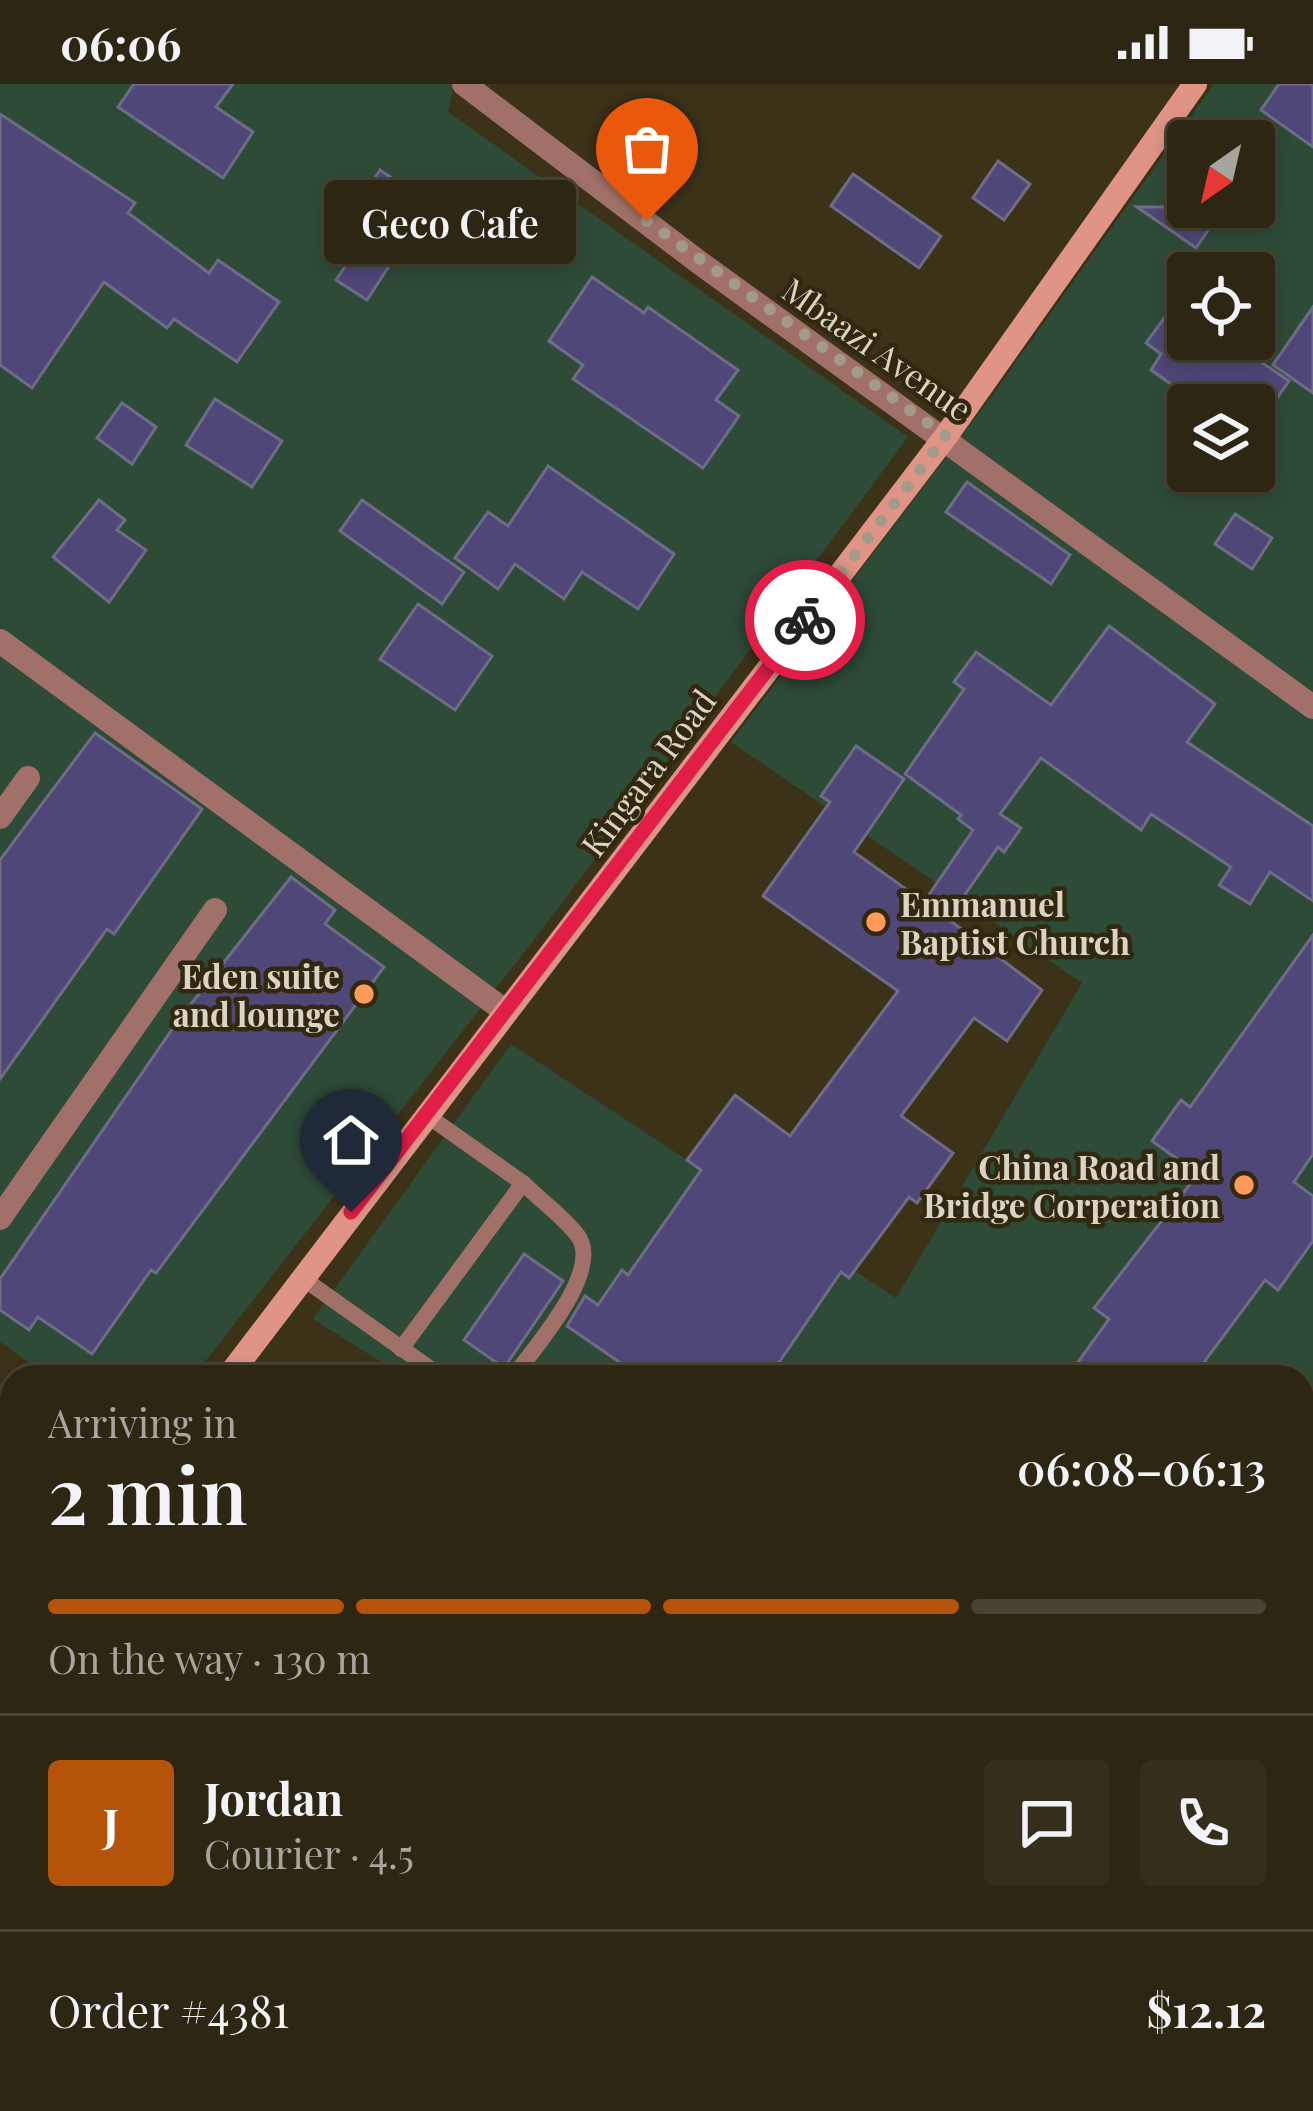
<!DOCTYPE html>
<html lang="en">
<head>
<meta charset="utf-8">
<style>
	:root { --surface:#2c2612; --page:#342e1b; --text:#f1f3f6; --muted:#a6a59f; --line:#484332; --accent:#b45309 }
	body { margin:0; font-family:"Playfair Display",serif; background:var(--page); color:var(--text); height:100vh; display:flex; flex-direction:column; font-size:45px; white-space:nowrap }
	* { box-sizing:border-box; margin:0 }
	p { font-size:39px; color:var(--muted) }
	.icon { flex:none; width:66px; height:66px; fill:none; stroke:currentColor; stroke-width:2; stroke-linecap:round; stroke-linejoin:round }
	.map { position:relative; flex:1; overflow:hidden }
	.sheet { position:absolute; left:0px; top:1281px; width:1314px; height:747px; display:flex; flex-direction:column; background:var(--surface); border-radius:36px 36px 0 0; box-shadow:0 6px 18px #0003,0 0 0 3px var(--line) }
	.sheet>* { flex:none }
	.needle { width:78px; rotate:214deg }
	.controls { position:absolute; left:1167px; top:36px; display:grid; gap:24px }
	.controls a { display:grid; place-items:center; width:108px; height:108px; border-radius:12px; background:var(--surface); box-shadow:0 6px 18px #0003,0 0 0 3px var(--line); font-size:60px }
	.pin { position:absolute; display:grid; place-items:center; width:102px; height:102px; color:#fff; margin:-123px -51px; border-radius:50% 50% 50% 0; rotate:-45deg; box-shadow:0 0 12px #0007 }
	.pin .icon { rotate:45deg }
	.courier { position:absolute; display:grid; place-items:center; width:120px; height:120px; margin:-60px; border:9px solid #e11d48; border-radius:50%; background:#fff; color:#222; box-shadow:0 3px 15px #0007 }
	.bubble { position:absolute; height:84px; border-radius:12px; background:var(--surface); box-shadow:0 6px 18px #0003,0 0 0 3px var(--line); font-size:39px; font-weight:600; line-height:84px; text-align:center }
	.overview em { font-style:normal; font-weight:600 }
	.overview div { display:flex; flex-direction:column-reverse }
	.overview { display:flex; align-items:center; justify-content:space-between; height:204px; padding:0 48px }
	h1 { font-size:78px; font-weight:600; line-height:90px }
	.bar { display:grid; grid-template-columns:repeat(4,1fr); gap:18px 12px; align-content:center; height:144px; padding:0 48px }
	.bar i { height:15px; border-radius:9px; background:var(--line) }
	.bar .active { background:var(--accent) }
	.bar p { grid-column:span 4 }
	.line { display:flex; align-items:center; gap:30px; padding:0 48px; border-top:3px solid var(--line) }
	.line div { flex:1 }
	.round { display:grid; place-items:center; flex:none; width:126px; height:126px; border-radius:12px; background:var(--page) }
	.status { display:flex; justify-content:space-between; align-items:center; height:84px; padding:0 60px; background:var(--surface); direction:ltr }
	.status svg { height:33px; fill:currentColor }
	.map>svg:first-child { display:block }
	.green { fill:#2e4b38; fill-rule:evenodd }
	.building { fill:#4f4777; stroke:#6e6c87; stroke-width:3 }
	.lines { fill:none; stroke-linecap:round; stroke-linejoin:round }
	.service { stroke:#a17169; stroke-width:16 }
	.minor { stroke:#a17169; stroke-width:24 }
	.secondary { stroke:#df9486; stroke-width:24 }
	.done { stroke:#a29b89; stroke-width:12; stroke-dasharray:0 21.6 }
	.route { stroke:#e11d48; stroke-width:15 }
	.poi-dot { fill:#fe9b59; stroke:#31280e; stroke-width:4.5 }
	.labels { text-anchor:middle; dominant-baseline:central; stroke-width:9; stroke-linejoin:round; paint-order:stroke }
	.street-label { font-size:33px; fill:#dad4c6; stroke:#31280e }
	.poi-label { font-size:33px; font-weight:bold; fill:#dad4c6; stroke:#31280e; text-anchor:end }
</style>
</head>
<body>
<div class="status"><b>06:06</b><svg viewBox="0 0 49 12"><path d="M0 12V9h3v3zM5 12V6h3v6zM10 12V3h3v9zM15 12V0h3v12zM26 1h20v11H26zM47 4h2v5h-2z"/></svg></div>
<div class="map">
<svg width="1313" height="2027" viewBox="0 0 1313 2027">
	<rect width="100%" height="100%" fill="#3b3218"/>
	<g class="green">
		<polygon points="0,0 454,0 448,28 908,353 557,826 201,1283 185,1293 49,1293 0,1258"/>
		<path d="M1214 0H1313V2027H1096L1103 2016H1302V1293H405L313 1235 511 960 896 1214 1082 899 731 658 988 317ZM1188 57H1254V123H1188ZM1188 189H1254V255H1188ZM1188 321H1254V387H1188Z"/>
		<polygon points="12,1915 12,2016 158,2016 174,2027 0,2027 0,1927"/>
	</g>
	<g class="building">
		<polygon points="134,0 233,0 216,23 253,48 223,94 118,23"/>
		<polygon points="1279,0 1313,0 1313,63 1261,26"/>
		<polygon points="0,30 135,119 128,129 209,189 218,176 279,218 237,278 174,235 167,244 104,198 32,304 0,281"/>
		<polygon points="998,77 1030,100 1004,136 973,114"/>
		<polygon points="380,86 418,112 391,151 353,126"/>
		<polygon points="853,90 941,152 919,184 831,122"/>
		<polygon points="1137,123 1224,123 1196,164"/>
		<polygon points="363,156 393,176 367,216 336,196"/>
		<polygon points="592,193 644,229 648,223 738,286 716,316 739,332 703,384 573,295 583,281 549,257"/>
		<polygon points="1313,223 1313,309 1273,281"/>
		<polygon points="1165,233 1188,248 1188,255 1227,255 1289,297 1268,327 1258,321 1201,321 1151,286 1161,270 1146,259"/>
		<polygon points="215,315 282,357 252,403 186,361"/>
		<polygon points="122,319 156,343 132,380 97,354"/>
		<polygon points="548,382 674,470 638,525 582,488 564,515 515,480 498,505 455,474 488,428 508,442"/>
		<polygon points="967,398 1070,471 1051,500 946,428"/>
		<polygon points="99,416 125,436 117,446 146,466 109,518 53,473"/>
		<polygon points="362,416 464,488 442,520 340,447"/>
		<polygon points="1235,430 1272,454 1252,485 1215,460"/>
		<polygon points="418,520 492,572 455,626 380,575"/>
		<polygon points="1109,542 1215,620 1187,658 1313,742 1313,817 1270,788 1250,820 1219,801 1231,783 1151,730 1141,746 1041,674 1000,730 1021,744 1004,768 998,763 948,835 1042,906 1007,957 974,934 901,1032 953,1069 917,1119 909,1113 849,1194 841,1188 769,1293 641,1293 567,1242 585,1212 598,1221 622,1186 628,1191 701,1086 687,1076 735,1011 790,1052 898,907 763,812 830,718 821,712 856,662 904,695 854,768 924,818 973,746 958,735 961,731 905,690 964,605 954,598 976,568 1051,621"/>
		<polygon points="95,649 202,725 114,850 107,845 0,995 0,776"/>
		<polygon points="291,793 335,826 325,840 384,883 156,1189 151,1186 92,1270 38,1233 29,1246 0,1226 0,1195 180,934"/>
		<polygon points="1313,851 1313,1070 1294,1098 1313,1112 1313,1157 1278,1206 1265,1196 1193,1293 1093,1293 1076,1281 1109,1235 1094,1224 1198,1090 1152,1057 1181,1016 1190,1023"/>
		<polygon points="524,1170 563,1197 504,1284 464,1256"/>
	</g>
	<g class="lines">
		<g class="service">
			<polyline points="425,1030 523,1099"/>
			<polyline points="301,1193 442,1293"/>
			<path d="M401 1265 523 1099C540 1116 564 1133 578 1152 603 1187 535 1263 513 1293"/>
			<polyline points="0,1390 12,1372"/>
			<polyline points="0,1505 12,1518"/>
			<polyline points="1302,1690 1313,1696"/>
			<polyline points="1302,1848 1313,1831"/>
			<polyline points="1302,1935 1313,1942"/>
		</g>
		<g class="minor">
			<polyline points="464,0 700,179 1313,623"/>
			<polyline points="0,557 505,927"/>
			<polyline points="0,733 28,694"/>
			<polyline points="0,1134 215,826"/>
			<polyline points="1302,1636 1313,1620"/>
			<polyline points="1027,2027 1035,2016"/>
		</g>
		<g class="secondary">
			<polyline points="228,1293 946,352 1195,0"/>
			<polyline points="0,1559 12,1542"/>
			<polyline points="0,1653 12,1636"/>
			<polyline points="0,1962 12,1971"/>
			<polyline points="71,2016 86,2027"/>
		</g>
	</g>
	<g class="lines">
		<polyline class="done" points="647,137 946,352 805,536"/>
		<polyline class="route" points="351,1128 805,536"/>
	</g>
	<g class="poi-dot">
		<circle cx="876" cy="838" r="12"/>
		<circle cx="364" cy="910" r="12"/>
		<circle cx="1244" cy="1101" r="12"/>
	</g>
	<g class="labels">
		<g class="street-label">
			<text transform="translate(878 264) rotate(35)">Mbaazi Avenue</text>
			<text transform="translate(647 688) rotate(-53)">Kingara Road</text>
		</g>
		<g class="poi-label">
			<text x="900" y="819" text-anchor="start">Emmanuel<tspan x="900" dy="38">Baptist Church</tspan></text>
			<text x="340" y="891">Eden suite<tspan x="340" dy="38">and lounge</tspan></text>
			<text x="1220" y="1082">China Road and<tspan x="1220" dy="38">Bridge Corperation</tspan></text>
		</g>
	</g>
</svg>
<div class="controls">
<a><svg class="needle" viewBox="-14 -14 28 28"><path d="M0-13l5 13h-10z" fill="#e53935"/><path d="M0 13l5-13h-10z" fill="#a6a59f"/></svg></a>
<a><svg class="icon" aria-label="locate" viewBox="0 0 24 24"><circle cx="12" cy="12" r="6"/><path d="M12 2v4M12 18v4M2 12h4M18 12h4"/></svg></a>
<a><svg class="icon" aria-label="layers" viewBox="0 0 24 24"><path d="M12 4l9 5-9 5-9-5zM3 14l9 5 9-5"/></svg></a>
</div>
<div class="pin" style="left:647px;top:137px;background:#ea580c"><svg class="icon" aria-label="bag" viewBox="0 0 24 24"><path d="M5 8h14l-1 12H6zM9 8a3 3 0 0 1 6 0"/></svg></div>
<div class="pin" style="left:351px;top:1128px;background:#1f2937"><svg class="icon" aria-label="home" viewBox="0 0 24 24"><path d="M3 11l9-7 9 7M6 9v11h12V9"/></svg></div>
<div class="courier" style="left:805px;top:536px"><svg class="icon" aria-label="bike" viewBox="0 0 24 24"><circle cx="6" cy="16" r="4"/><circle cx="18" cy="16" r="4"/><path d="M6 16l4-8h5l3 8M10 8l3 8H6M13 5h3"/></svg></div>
<div class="bubble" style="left:324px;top:96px;width:252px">Geco Cafe</div>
<section class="sheet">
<div class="overview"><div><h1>2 min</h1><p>Arriving in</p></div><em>06:08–06:13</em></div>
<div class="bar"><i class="active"></i><i class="active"></i><i class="active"></i><i></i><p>On the way · 130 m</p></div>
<div class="line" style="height:216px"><b class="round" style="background:var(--accent);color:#fff">J</b><div><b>Jordan</b><p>Courier · 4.5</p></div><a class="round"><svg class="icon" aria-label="chat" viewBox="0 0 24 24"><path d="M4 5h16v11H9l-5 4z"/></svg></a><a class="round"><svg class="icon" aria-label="phone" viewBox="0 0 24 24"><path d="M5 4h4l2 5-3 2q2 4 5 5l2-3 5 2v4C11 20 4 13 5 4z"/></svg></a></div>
<div class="line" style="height:156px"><div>Order #4381</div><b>$12.12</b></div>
</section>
</div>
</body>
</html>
